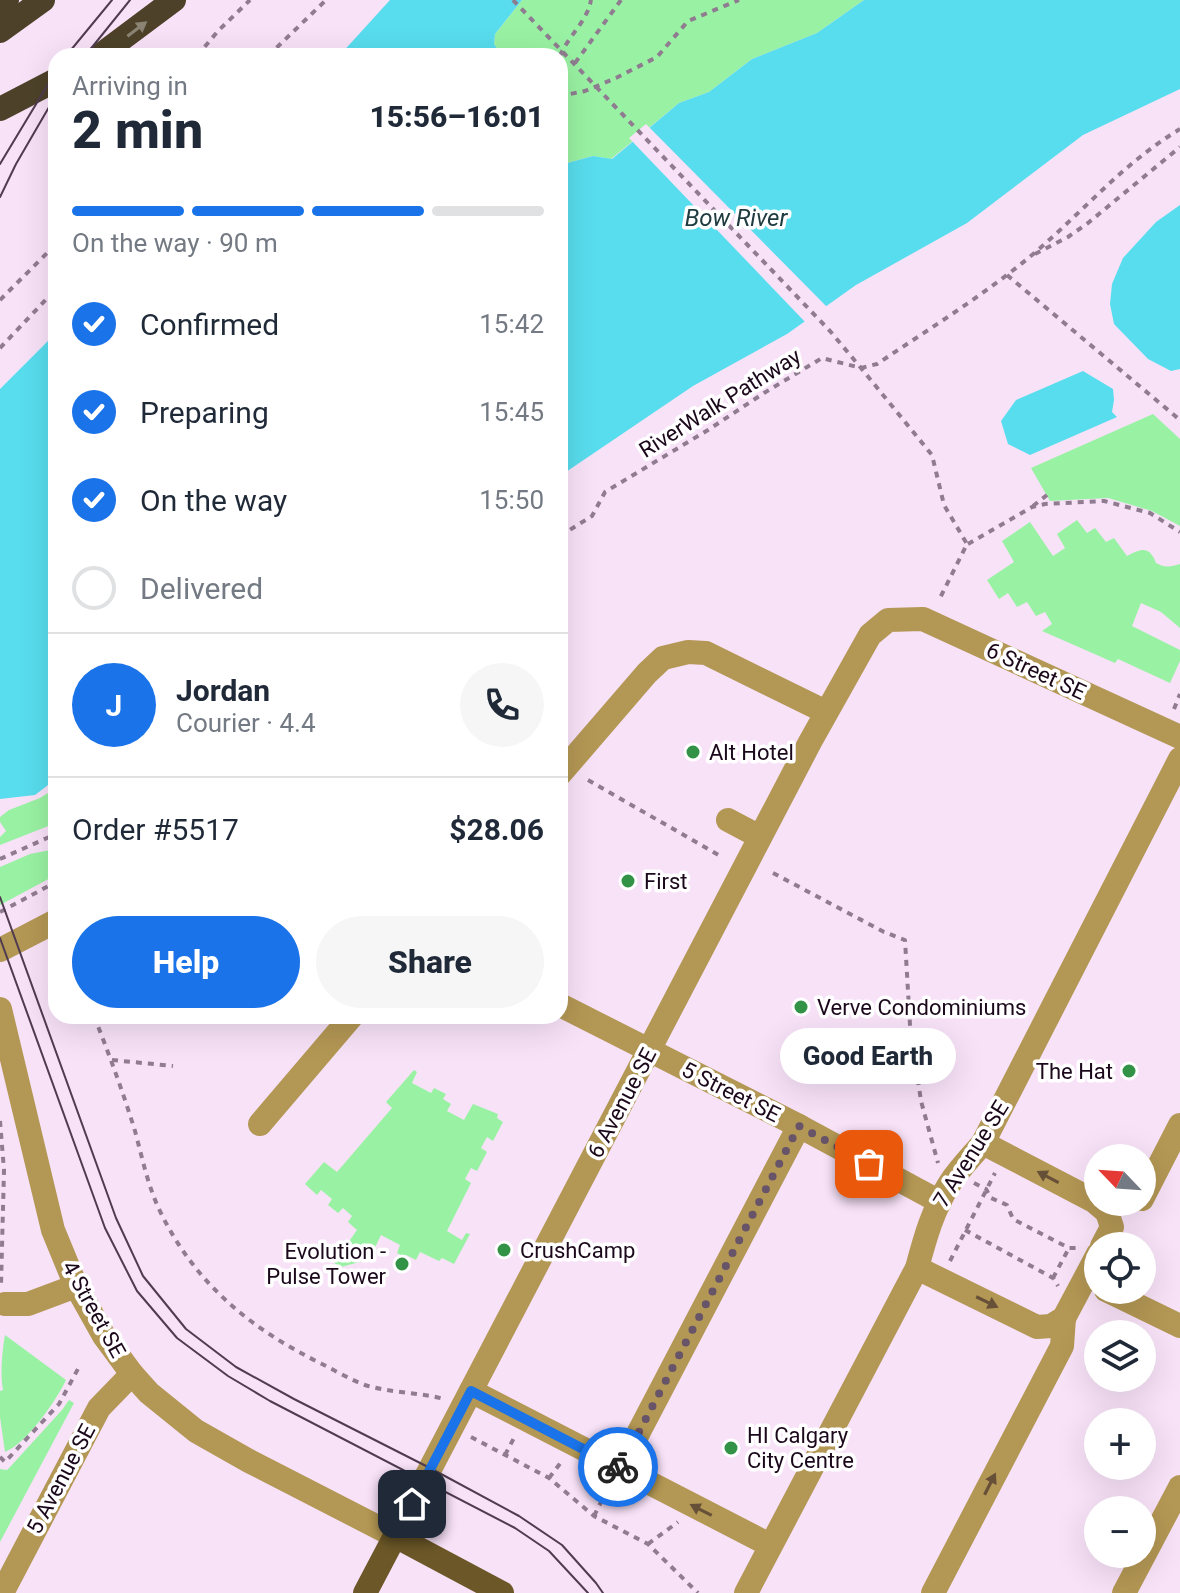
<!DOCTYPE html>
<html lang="en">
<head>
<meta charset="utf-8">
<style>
	:root { --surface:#fff; --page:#f6f6f7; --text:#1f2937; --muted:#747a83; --line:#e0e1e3; --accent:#1a73e8 }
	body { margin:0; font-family:Roboto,sans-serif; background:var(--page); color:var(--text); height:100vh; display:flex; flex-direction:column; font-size:30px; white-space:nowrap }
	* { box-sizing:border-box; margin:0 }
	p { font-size:26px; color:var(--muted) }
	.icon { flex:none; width:44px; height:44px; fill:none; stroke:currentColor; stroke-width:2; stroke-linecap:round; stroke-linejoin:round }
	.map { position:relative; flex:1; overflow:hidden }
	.sheet { position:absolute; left:48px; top:48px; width:520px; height:976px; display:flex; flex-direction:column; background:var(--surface); border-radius:24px; box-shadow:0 8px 32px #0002 }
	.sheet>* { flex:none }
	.needle { width:52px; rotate:295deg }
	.tools { position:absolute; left:1084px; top:1144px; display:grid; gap:16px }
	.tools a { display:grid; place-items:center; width:72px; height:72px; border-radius:50%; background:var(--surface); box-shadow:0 8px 32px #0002; font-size:40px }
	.pin { position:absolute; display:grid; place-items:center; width:68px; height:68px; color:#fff; margin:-34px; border-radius:16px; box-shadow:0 4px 12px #0006 }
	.courier { position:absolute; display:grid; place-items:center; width:80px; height:80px; margin:-40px; border:6px solid #1a73e8; border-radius:50%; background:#fff; color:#222; box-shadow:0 2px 10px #0007 }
	.bubble { position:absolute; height:56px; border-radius:28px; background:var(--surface); box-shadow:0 8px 32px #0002; font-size:26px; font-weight:800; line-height:56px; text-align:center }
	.summary em { font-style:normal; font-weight:800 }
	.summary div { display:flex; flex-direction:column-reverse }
	.summary { display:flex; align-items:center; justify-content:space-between; height:136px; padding:0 24px }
	h1 { font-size:52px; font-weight:800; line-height:60px }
	.bar { display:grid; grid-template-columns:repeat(4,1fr); gap:12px 8px; align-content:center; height:96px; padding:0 24px }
	.bar i { height:10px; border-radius:6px; background:var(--line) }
	.bar .on { background:var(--accent) }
	.bar p { grid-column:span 4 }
	.line { display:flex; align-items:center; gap:20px; padding:0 24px; border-top:2px solid var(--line) }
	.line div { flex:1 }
	.round { display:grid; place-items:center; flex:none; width:84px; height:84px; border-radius:42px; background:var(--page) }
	ol { padding:0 24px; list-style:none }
	li { display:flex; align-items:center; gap:24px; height:88px }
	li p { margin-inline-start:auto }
	li .icon { padding:8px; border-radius:50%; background:var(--accent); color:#fff; stroke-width:4 }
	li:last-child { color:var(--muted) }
	li i { width:44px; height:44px; border:4px solid var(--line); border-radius:50% }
	.action { display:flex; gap:16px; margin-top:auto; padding:16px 24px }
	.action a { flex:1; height:92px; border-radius:48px; background:var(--accent); color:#fff; font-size:32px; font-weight:800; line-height:92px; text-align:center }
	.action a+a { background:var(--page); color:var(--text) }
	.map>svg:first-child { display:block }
	.green { fill:#99f2a3 }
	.water { fill:#58ddee }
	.pier { fill:#f8e2f8 }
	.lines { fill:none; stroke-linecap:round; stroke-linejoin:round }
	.path { stroke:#907c90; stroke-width:4; stroke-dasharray:6 6; stroke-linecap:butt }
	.minor { stroke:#b39754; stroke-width:24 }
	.major { stroke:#6b5727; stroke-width:24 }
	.highway { stroke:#4d4229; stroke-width:24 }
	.tram { stroke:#503c50; stroke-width:2 }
	.oneway { fill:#8b8474 }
	.oneway2 { fill:#675038 }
	.done { stroke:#685468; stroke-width:8; stroke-dasharray:0 14.4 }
	.route { stroke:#1a73e8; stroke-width:10 }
	.poi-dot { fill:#329245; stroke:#fff; stroke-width:3 }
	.labels { text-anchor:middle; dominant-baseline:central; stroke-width:7; stroke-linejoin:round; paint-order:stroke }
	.street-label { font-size:22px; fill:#1b081b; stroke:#fff }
	.poi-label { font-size:22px; fill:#1b081b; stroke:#fff; text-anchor:start }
	.water-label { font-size:24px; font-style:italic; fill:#203c40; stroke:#fff }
</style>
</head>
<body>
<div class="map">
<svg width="1180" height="1593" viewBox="0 0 1180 1593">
	<rect width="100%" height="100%" fill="#f8e2f8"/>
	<g class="green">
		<polygon points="522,0 864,0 817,33 752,59 709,92 679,103 611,159 593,156 560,165 560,56 502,56 494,44 495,34"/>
		<polygon points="1153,414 1180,439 1180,526 1152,511 1108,498 1050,501 1031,468"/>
		<path d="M1077 520 1087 533 1095 528 1106 542 1114 538 1127 556C1141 549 1149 545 1156 563 1165 568 1170 567 1180 564V628L1161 612 1141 603 1132 626 1180 650V661L1170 683 1118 659 1115 663 1042 631 1052 624 1045 612 1036 616 1027 602 1017 607 1008 593 999 599 987 580 1014 562 1002 541 1030 522 1053 556 1065 548 1057 534Z"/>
		<polygon points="56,788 56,807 48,813 56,823 0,845 0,837 6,831 0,822 0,817 9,810 40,798"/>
		<polygon points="56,849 56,875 0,905 0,867 30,854"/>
		<polygon points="414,1070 417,1072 412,1083 431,1093 434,1088 446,1094 443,1099 451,1104 447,1111 464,1120 473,1104 498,1114 497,1118 503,1122 493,1141 487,1137 481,1148 487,1152 477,1171 471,1168 465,1179 471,1183 447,1231 462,1240 466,1233 470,1234 454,1264 442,1258 439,1261 420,1252 416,1260 406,1255 404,1257 397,1253 400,1245 381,1235 371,1256 374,1258 341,1267 334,1263 357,1230 348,1222 352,1216 343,1208 338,1213 328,1205 332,1199 321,1190 317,1195 305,1184 324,1162 337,1172 392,1108 386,1102"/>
		<path d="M5 1335 66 1380C56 1401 26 1444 5 1452L0 1417V1391L3 1390C0 1374 2 1352 5 1335Z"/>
		<polygon points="69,1400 74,1403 0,1542 0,1469 7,1470 10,1467 62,1410"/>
	</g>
	<g class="water">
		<polygon points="390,0 522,0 495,34 494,44 502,56 339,56"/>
		<polygon points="864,0 1180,0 1180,89 1083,135 967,223 856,285 787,334 693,386 560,476 560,165 593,156 612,159 679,103 709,92 752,59 817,33"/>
		<polygon points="1180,205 1180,369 1171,371 1148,359 1114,324 1110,304 1112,284 1123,258 1156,222"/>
		<polygon points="56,333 56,779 35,795 0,799 0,389"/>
		<polygon points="1083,371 1113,389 1114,400 1112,412 1117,417 1030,455 1008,444 1001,421 1016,400"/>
	</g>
	<polygon class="pier" points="646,124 829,309 808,325 629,138"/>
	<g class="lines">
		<g class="path">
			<polyline points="513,0 830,331 861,368 932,455 944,505 967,544 940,598"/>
			<polyline points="197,56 218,31 250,0"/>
			<polyline points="268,56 326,0"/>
			<path d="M560 56C568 36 587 22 591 0"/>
			<polyline points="575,63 621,0"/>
			<polyline points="560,89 570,94 585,91 616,78 657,57 688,21 739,0"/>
			<polyline points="1035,254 1068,237 1088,223 1180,147"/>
			<polyline points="1007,275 1180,420"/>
			<polyline points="0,300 56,244"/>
			<polyline points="0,348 56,289"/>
			<polyline points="1033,506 1047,495"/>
			<path d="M560 536 592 516 605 492 708 430 764 393 822 358 861 368 877 364C929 329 984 295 1032 255 1083 212 1122 164 1180 129"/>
			<polyline points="968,544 1032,507 1045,504 1104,501 1150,513 1180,532"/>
			<polyline points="1174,709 1180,694"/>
			<polyline points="588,780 722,857"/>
			<polyline points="0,859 56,834"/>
			<polyline points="773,873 884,932 905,940 910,1025 921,1101 938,1163"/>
			<polyline points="0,912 56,882"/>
			<path d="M94 1016C109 1054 123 1092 135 1131 142 1157 147 1182 158 1207 193 1282 249 1328 322 1364 336 1371 351 1380 365 1385 390 1393 418 1392 444 1399"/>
			<polyline points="112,1060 173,1066"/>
			<polyline points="0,1121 4,1170 1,1285"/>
			<polyline points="974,1183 986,1189 991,1198 1007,1205 1013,1219 1069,1248 1077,1248"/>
			<polyline points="965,1230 1053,1278 1058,1286"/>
			<polyline points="950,1261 995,1173"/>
			<polyline points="1053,1278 1069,1248"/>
			<polyline points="471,1437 549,1478 594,1516 648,1544 698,1593"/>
			<polyline points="505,1455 515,1436"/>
			<polyline points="0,1457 5,1462 59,1404 79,1367"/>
			<polyline points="549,1478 562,1461"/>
			<polyline points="594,1516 609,1486"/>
			<polyline points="648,1544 678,1522"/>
		</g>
		<g class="minor">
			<polyline points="560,774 647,673 663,658 688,652 706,653 826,712"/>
			<polyline points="728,820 760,837"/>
			<polyline points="0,950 56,921"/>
			<polyline points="560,1005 799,1126 940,1202"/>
			<polyline points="0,1009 53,1230 76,1286 104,1336 132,1374 149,1393 196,1431 249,1461 395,1536 810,742 870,635 888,620 923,619 1180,737"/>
			<polyline points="260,1124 352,1016"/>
			<polyline points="983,1143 1094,1201 1107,1212 1112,1227 1102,1246"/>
			<polyline points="1142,1199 1180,1125"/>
			<polyline points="917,1268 1037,1327 1051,1326 1064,1318 1098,1254"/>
			<polyline points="1106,1290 1180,1326"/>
			<polyline points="5,1304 28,1304 76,1286"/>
			<polyline points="471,1391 770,1545"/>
			<polyline points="620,1468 799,1126"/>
			<polyline points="2,1593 99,1408 132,1374"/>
			<path d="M746 1593 917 1268C925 1238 933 1209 950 1183 959 1169 972 1156 983 1143L1180 759"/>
			<polyline points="933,1593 1062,1346 1064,1318"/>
			<polyline points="1124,1593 1180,1487"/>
		</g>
		<polyline class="major" points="365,1593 395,1536 502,1593"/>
		<g class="highway">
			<polyline points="0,5 7,0"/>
			<polyline points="0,31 43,0"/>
			<polyline points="99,56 174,0"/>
			<polyline points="0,109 56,80"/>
		</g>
		<g class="tram">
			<polyline points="66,56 112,0"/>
			<polyline points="85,56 130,0"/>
			<polyline points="0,164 56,71"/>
			<polyline points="0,197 16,164 56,95"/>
			<polyline points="0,897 116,1218 143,1276 186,1329 236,1367 294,1399 430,1468 519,1516 562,1545 596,1583 603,1593"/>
			<polyline points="0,938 105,1228 137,1291 177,1338 228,1376 270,1401 515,1528 549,1551 588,1593"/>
		</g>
	</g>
	<defs><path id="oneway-solid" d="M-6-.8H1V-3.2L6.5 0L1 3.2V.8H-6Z" transform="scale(2)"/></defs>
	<use class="oneway" href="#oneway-solid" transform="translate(137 29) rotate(-37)"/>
	<g class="oneway2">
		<use href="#oneway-solid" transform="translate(1048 1177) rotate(-152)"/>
		<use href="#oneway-solid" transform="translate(987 1302) rotate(26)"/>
		<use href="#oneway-solid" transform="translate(990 1484) rotate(-63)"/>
		<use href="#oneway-solid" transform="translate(701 1510) rotate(-153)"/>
	</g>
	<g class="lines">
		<polyline class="done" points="618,1467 620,1468 628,1453 799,1126 869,1164"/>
		<polyline class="route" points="412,1504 471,1391 618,1467"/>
	</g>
	<g class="poi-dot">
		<circle cx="693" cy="752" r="8"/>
		<circle cx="628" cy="881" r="8"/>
		<circle cx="801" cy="1007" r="8"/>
		<circle cx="1129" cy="1071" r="8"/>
		<circle cx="504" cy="1250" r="8"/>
		<circle cx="402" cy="1264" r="8"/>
		<circle cx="731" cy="1448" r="8"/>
	</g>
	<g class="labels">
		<g class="street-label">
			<text transform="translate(720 403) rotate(-32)">RiverWalk Pathway</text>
			<text transform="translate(1036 671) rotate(25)">6 Street SE</text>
			<text transform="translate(731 1092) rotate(27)">5 Street SE</text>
			<text transform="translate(622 1103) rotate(-62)">6 Avenue SE</text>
			<text transform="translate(971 1154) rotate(-58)">7 Avenue SE</text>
			<text transform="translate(94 1309) rotate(61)">4 Street SE</text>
			<text transform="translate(61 1479) rotate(-62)">5 Avenue SE</text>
		</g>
		<g class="poi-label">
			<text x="709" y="752">Alt Hotel</text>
			<text x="644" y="881">First</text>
			<text x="817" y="1007">Verve Condominiums</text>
			<text x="1113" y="1071" text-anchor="end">The Hat</text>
			<text x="520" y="1250">CrushCamp</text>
			<text x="386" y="1251" text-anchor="end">Evolution -<tspan x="386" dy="25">Pulse Tower</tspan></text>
			<text x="747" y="1435">HI Calgary<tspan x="747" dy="25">City Centre</tspan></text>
		</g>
		<g class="water-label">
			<text x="736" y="218">Bow River</text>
		</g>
	</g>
</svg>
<div class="tools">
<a><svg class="needle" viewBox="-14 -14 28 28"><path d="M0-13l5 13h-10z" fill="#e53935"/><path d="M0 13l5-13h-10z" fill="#747a83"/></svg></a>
<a><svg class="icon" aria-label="locate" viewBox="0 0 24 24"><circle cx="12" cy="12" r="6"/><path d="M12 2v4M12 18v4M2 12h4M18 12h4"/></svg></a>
<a><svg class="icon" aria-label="layers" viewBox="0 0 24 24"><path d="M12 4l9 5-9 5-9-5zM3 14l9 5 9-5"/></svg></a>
<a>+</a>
<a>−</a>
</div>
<div class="pin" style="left:869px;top:1164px;background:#ea580c"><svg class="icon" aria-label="bag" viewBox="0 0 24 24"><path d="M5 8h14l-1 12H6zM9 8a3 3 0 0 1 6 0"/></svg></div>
<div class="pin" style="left:412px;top:1504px;background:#1f2937"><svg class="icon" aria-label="home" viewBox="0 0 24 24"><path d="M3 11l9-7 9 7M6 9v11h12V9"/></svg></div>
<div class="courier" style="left:618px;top:1467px"><svg class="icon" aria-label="bike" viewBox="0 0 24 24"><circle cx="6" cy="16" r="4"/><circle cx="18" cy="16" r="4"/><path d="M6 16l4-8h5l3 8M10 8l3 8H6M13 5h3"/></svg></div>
<div class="bubble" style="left:780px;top:1028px;width:176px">Good Earth</div>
<section class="sheet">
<div class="summary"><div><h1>2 min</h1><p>Arriving in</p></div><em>15:56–16:01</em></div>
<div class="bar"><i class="on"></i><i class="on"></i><i class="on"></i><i></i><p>On the way · 90 m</p></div>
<ol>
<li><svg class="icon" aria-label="check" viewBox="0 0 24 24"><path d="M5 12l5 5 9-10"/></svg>Confirmed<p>15:42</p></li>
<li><svg class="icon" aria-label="check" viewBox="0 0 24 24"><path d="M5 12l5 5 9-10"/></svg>Preparing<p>15:45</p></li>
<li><svg class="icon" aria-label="check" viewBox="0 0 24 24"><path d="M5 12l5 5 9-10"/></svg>On the way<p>15:50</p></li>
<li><i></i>Delivered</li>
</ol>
<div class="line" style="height:144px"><b class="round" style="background:var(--accent);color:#fff">J</b><div><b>Jordan</b><p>Courier · 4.4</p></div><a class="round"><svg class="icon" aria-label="phone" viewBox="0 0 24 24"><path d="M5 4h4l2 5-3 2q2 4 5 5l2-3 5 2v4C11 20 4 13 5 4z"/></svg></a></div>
<div class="line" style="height:104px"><div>Order #5517</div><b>$28.06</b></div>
<div class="action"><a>Help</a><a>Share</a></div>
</section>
</div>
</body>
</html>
